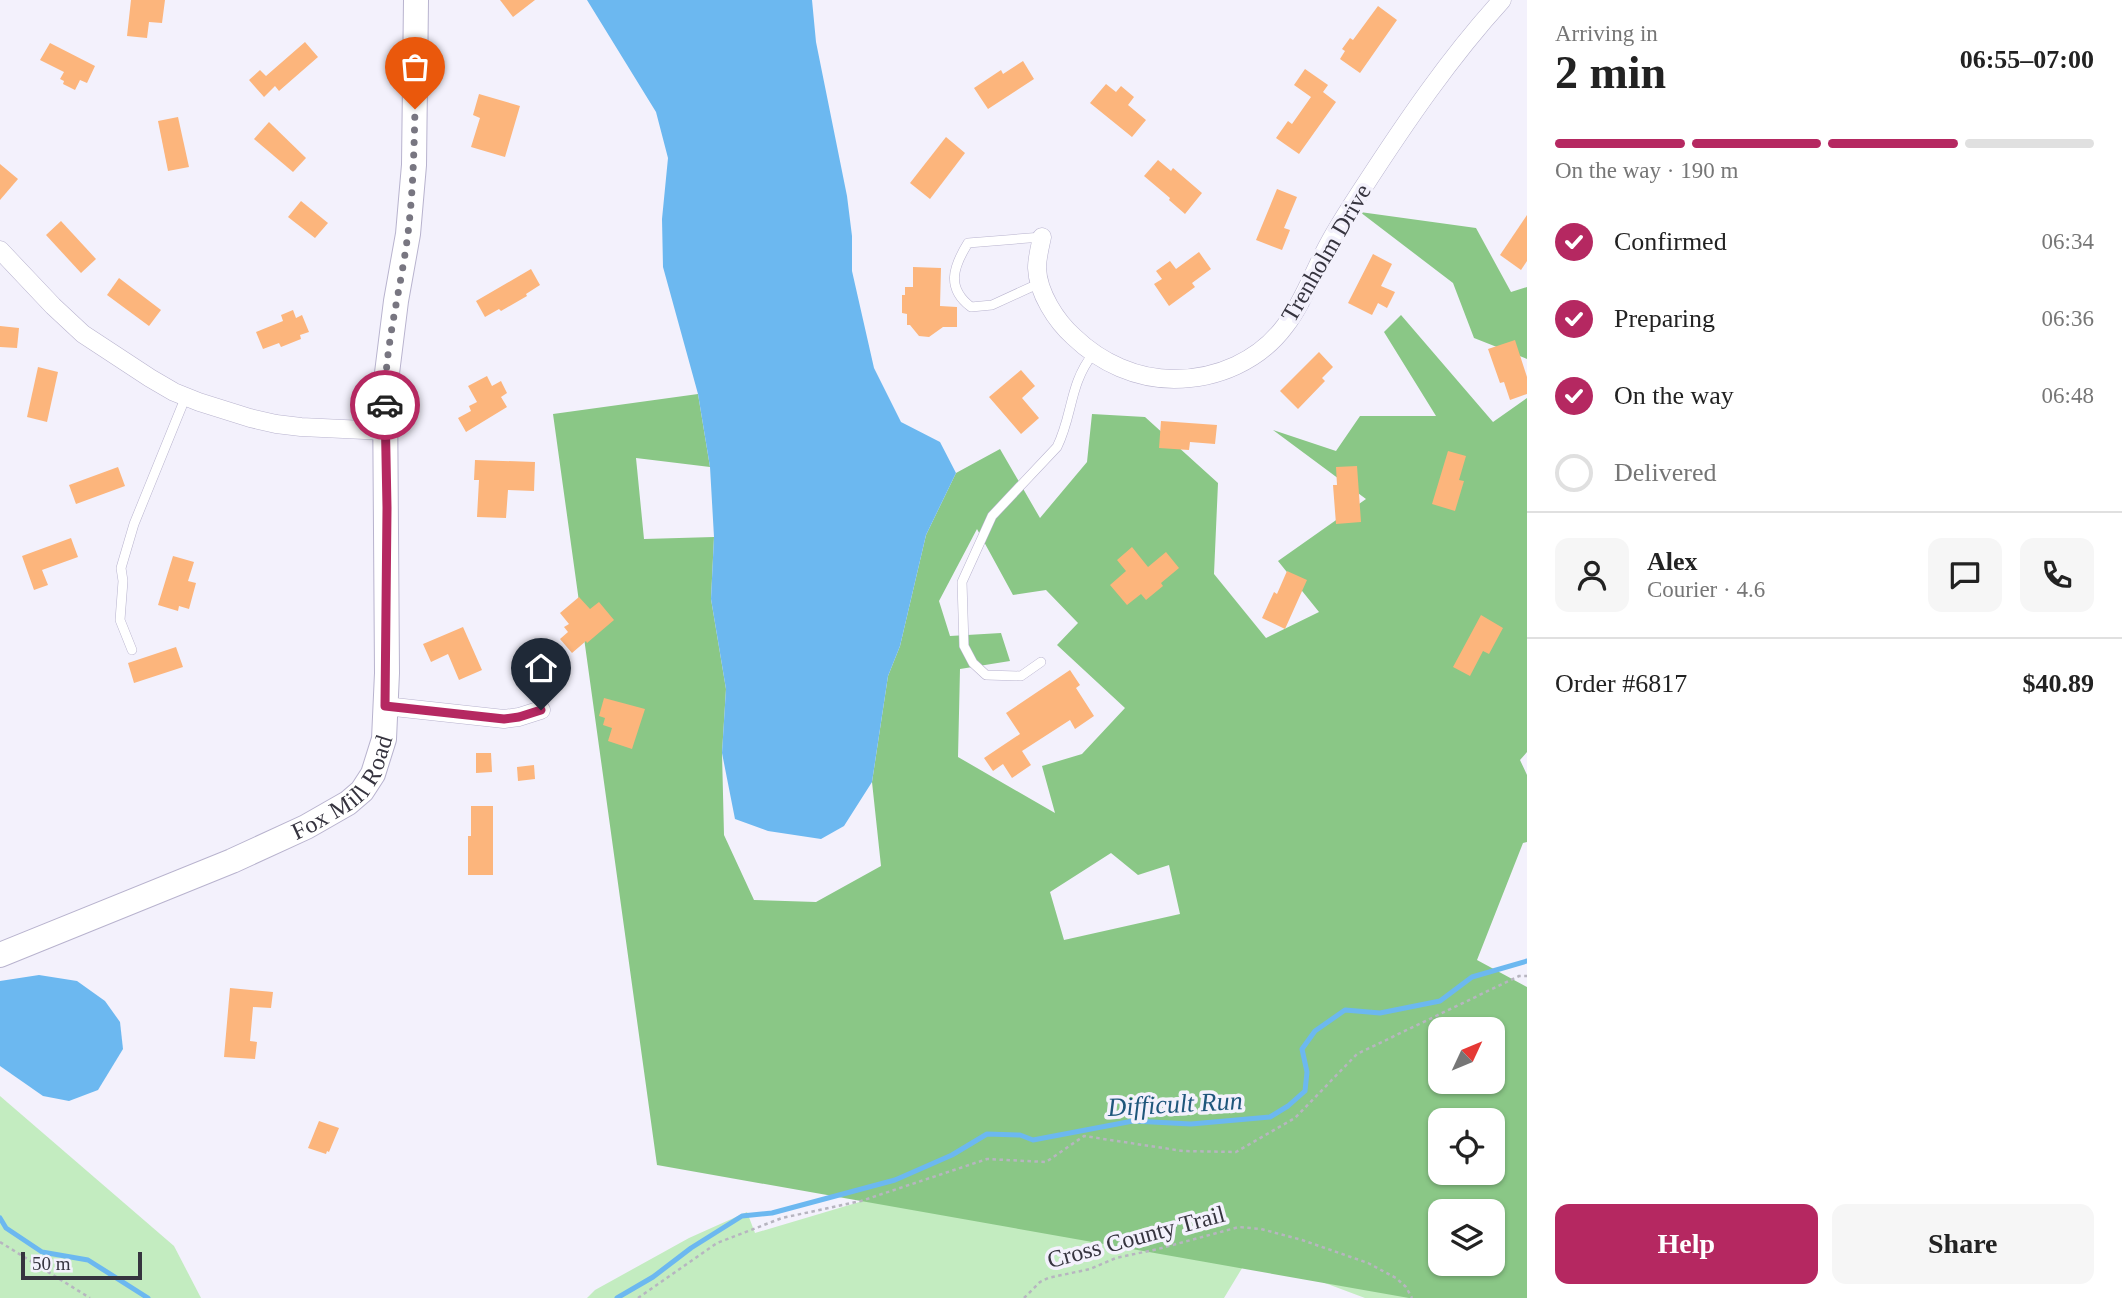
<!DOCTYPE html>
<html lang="en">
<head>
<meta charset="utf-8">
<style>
	:root { --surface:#fff; --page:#f6f6f6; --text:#222; --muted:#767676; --line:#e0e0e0; --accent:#b52861 }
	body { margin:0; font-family:Georgia,serif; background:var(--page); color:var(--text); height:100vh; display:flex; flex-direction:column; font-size:26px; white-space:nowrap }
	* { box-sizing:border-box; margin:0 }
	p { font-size:23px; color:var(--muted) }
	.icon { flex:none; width:38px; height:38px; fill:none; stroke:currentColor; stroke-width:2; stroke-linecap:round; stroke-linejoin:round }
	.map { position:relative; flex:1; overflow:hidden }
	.sheet { display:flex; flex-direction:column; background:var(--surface); width:595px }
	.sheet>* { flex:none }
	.needle { width:46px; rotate:46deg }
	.fabs { position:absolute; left:1428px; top:1017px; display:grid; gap:14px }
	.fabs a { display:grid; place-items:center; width:77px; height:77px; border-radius:14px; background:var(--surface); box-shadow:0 2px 5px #0004; font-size:35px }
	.scale { position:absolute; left:21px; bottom:18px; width:121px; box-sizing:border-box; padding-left:7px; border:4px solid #36343f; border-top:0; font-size:19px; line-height:24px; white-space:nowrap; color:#36343f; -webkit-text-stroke:5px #f3f1fc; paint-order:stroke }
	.pin { position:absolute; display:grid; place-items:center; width:60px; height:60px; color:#fff; margin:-72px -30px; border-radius:50% 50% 50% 0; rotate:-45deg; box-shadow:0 0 7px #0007 }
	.pin .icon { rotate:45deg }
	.courier { position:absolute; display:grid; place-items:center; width:70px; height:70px; margin:-35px; border:5px solid #b52861; border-radius:50%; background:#fff; color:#222; box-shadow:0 2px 9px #0007 }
	.overview em { font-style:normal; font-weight:800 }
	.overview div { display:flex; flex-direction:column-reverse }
	.overview { display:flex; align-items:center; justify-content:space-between; height:119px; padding:0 28px }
	h1 { font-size:46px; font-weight:800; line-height:52px }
	.bar { display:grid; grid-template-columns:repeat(4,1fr); gap:10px 7px; align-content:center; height:84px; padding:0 28px }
	.bar i { height:9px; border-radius:5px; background:var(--line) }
	.bar .selected { background:var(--accent) }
	.bar p { grid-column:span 4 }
	.line { display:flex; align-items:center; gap:18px; padding:0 28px; border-top:2px solid var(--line) }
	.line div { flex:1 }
	.round { display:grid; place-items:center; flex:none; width:74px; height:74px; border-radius:14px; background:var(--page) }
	ol { padding:0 28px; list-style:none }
	li { display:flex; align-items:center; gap:21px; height:77px }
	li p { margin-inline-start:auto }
	li .icon { padding:7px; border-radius:50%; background:var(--accent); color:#fff; stroke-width:4 }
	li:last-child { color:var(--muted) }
	li i { width:38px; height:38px; border:4px solid var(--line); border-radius:50% }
	.cta { display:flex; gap:14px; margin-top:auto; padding:14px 28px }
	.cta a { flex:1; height:80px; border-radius:14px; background:var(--accent); color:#fff; font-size:28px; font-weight:800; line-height:80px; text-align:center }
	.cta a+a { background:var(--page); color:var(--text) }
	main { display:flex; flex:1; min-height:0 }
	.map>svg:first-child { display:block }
	.green { fill:#c3ecc0; fill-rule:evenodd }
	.forest { fill:#8ac786; fill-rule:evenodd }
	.water { fill:#6cb8f0 }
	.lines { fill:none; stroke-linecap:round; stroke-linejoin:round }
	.stream { stroke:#6cb8f0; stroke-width:5 }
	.building { fill:#fcb57c }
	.service-casing { stroke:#b8b3ce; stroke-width:10 }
	.minor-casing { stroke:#b8b3ce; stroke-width:19 }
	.secondary-casing { stroke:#b8b3ce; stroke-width:26 }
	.path { stroke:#b7b5c0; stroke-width:2.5; stroke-dasharray:3.5 3.5; stroke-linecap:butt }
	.service { stroke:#fff; stroke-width:9 }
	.minor { stroke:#fff; stroke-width:18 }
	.secondary { stroke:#fff; stroke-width:24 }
	.done { stroke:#787681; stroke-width:7; stroke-dasharray:0 12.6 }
	.route { stroke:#b52861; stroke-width:9 }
	.labels { text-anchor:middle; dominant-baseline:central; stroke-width:7; stroke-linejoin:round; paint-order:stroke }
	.street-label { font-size:24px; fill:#36343f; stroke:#f3f1fc }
	.water-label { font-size:26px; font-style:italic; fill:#1e567b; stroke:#f3f1fc }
</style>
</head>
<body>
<main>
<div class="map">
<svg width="1527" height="1298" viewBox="0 0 1527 1298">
	<rect width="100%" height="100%" fill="#f3f1fc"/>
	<g class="green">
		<path d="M1527 999V1298H1365L1250 1255 1224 1298H587L595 1290 689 1238 747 1212 755 1233 1397 1042ZM1440 1029H1493V1082H1440ZM1440 1120H1493V1172H1440ZM1440 1211H1493V1264H1440Z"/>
		<polygon points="0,1096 174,1246 201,1298 0,1298"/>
	</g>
	<g class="forest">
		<polygon points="1360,212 1476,228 1511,292 1527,287 1527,359 1474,338 1453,283"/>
		<path d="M1401 315 1493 422 1527 398V752L1520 760 1527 775V842L1523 843 1477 960 1527 987V1298H1409L657 1165 553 414 698 394 710 467 636 458 644 539 714 537 711 599 726 689 722 753 724 835 754 900 816 902 881 866 872 782 888 676 900 646 926 535 956 473 1000 449 1040 518 1087 462 1092 414 1145 417 1218 483 1214 574 1266 638 1319 612 1278 561 1366 499 1273 430 1336 451 1360 416H1436L1384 332ZM977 529 1013 595 1046 590 1078 623 1057 645 1125 708 1082 754 1042 766 1055 813 958 757 960 669 1010 661 1001 633 950 636 939 601ZM1111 853 1138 875 1169 865 1180 914 1064 940 1050 892ZM1440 1029H1493V1082H1440ZM1440 1120H1493V1172H1440ZM1440 1211H1493V1264H1440Z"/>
	</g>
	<g class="water">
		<polygon points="587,0 812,0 816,42 847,196 852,236 852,271 874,368 901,422 940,442 956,473 926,535 900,646 888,676 872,782 844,826 821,839 768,831 735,819 722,753 726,689 711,599 714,537 710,467 698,394 663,267 662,219 668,158 656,112"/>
		<polygon points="39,975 77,981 105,1001 120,1022 123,1049 98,1090 69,1101 43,1096 0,1066 0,981"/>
	</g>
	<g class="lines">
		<g class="stream">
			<polyline points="0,1218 6,1228 42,1252 88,1260 148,1298"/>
			<polyline points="617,1298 653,1277 691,1248 742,1216 772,1213 895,1180 952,1155 987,1134 1020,1135 1033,1140 1133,1121 1191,1124 1270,1117 1288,1106 1305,1091 1307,1072 1302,1049 1315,1031 1345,1010 1380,1013 1440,1001 1472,977 1527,961"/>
		</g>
	</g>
	<g class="building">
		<polygon points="131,0 165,0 162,23 149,22 147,38 127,36"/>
		<polygon points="500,0 535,0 513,17"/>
		<polygon points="1378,6 1397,20 1360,73 1340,59 1345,51 1342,49 1350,38 1353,40"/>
		<polygon points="305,42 318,57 279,91 275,86 264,97 249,80 260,70 266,76"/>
		<polygon points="50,43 95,66 87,83 80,80 75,90 63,84 64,81 60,79 64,72 40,60"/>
		<polygon points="1023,61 1034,79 988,109 974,88 1001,70 1003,74"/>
		<polygon points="1305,69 1328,85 1323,92 1336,102 1299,154 1276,138 1288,121 1292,124 1311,97 1294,85"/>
		<polygon points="1106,84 1116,92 1121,86 1134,97 1128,105 1146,120 1132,137 1090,103"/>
		<polygon points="479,94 520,106 505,157 471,147 480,118 473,115"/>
		<polygon points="178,117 189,167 168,171 158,121"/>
		<polygon points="269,122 306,158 293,172 254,139"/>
		<polygon points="946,137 965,153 930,199 910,183"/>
		<polygon points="1158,160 1171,171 1173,168 1202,193 1185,214 1169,200 1170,198 1144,176"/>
		<polygon points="0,164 18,179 0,200"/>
		<polygon points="1277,189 1297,197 1284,228 1290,230 1282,250 1256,240"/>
		<polygon points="301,201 328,223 315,238 288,217"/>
		<polygon points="1527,215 1527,261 1521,270 1500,255"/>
		<polygon points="61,221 96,259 81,273 46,235"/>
		<polygon points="1199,252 1211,269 1192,283 1195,287 1169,306 1154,284 1162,279 1156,271 1170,261 1176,269"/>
		<polygon points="1373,254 1392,264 1381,286 1395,292 1387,308 1378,303 1372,315 1348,303"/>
		<polygon points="913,267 941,268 940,306 957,307 957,327 943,327 929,337 919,336 910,325 907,325 907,314 902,313 902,295 905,295 905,287 913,287"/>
		<polygon points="531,269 540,285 526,294 527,296 501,311 499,309 485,317 476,301"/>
		<polygon points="119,278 161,310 149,326 107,295"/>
		<polygon points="293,310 296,318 302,315 309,332 300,335 301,339 281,347 279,343 263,349 256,332 283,321 281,315"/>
		<polygon points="0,326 19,328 17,348 0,347"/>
		<polygon points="1515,340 1527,377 1527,394 1510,400 1504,382 1500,383 1488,349"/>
		<polygon points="1319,352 1333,367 1322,378 1325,381 1298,409 1280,391"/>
		<polygon points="38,367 58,372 47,422 27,417"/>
		<polygon points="1021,370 1035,386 1022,398 1039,418 1021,434 989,397"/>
		<polygon points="487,376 492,386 501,381 507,393 501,397 507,407 466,432 458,418 471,411 469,406 477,402 468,386"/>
		<polygon points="1161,421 1217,425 1215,444 1190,442 1189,450 1159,448"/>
		<polygon points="1448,451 1466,456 1459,480 1464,481 1455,511 1432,504"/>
		<polygon points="475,460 535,462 534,491 508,490 506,518 477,517 479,480 474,480"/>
		<polygon points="1357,466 1361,522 1336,524 1333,485 1337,485 1336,467"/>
		<polygon points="118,467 125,486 76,504 69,485"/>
		<polygon points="71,538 78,557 42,570 48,585 34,590 22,556"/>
		<polygon points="1132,547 1148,567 1166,552 1179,568 1161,583 1163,586 1146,600 1141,594 1127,605 1110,585 1126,571 1117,560"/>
		<polygon points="173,556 194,562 188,581 196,583 189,609 179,606 178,611 158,605"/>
		<polygon points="1287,571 1307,580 1285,629 1262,618 1274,592 1277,594"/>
		<polygon points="579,597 590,609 599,602 614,620 587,643 586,641 572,653 560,639 568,632 564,627 569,624 560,613"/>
		<polygon points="1481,615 1503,628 1489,654 1483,651 1470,676 1453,667"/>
		<polygon points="463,627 482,670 459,680 448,654 431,662 423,644"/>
		<polygon points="176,647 183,667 134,683 128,663"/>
		<polygon points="1070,670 1080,685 1076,688 1094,716 1075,729 1070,720 1022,751 1031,765 1012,778 1003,764 993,771 984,758 1020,734 1006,713"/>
		<polygon points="604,698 645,709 632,749 608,741 612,728 603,725 605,718 599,716"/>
		<polygon points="476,753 491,753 492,772 476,773"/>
		<polygon points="534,765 535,779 518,781 517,767"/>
		<polygon points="471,806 493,806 493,875 468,875 468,836 471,836"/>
		<polygon points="230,988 273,992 271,1008 253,1007 250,1041 257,1042 255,1059 224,1057"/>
		<polygon points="319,1121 339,1128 329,1152 327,1151 326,1154 308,1148"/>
	</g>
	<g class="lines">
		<defs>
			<g id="service">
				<path d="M1040 283 992 305 971 307C946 288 953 267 968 243L1042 237"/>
				<polyline points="132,650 120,620 123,581 121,568 134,524 186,396"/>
				<path d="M1041 662 1021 676 986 675 973 663 964 646 962 582 992 516 1057 447C1073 415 1069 384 1093 354"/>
			</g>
			<g id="minor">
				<path d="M1042 237C1040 247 1037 258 1037 268 1038 293 1056 321 1074 337 1101 363 1137 379 1174 379 1217 379 1259 361 1285 326 1302 304 1312 276 1325 251 1336 229 1350 208 1363 188 1405 123 1450 57 1502 0"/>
				<polyline points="0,250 53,306 83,334 150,378 174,392 199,402 250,418 276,424 301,427 386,431"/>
				<polyline points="385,706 504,719 519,717 541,710"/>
			</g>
			<g id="secondary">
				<path id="s1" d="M0 955 232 861 306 827 348 803 362 791 373 774 384 739 387 673 385 389 396 301 408 234 414 165 416 0"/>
			</g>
		</defs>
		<use href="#service" class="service-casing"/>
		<use href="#minor" class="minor-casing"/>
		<use href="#secondary" class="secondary-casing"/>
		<g class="path">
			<polyline points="0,1242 90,1298"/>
			<polyline points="638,1298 717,1243 782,1218 861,1201 987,1159 1046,1162 1084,1136 1183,1151 1236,1152 1295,1118 1357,1054 1519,976 1527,976"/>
			<polyline points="1024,1298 1040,1282 1048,1278 1090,1269 1116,1258 1158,1249 1239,1227 1261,1229 1302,1240 1368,1263 1396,1278 1406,1287 1412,1298"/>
		</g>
		<use href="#service" class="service"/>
		<use href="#minor" class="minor"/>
		<use href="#secondary" class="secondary"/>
	</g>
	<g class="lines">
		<path class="done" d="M385 405C384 347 401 290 408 233 413 192 414 151 415 109"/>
		<polyline class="route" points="385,405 387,508 385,706 504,719 519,717 541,710"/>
	</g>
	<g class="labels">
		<g class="street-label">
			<text transform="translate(1326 253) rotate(-60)">Trenholm Drive</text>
			<text stroke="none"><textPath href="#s1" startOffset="388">Fox Mill Road</textPath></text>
			<text transform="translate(1136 1237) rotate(-15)">Cross County Trail</text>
		</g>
		<g class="water-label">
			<text transform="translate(1175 1104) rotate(-3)">Difficult Run</text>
		</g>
	</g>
</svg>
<div class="fabs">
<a><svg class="needle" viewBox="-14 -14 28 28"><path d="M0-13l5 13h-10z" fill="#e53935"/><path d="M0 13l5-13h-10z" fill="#767676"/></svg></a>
<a><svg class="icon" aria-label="locate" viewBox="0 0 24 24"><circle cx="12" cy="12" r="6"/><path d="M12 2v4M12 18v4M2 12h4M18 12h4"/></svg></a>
<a><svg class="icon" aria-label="layers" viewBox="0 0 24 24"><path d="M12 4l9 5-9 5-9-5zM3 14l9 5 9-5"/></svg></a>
</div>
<div class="scale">50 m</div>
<div class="pin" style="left:415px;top:109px;background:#ea580c"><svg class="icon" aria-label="bag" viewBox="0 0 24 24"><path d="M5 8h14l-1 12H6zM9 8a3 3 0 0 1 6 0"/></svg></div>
<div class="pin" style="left:541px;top:710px;background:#1f2937"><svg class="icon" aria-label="home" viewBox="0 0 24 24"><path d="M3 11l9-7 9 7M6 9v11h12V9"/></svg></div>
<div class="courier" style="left:385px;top:405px"><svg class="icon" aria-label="car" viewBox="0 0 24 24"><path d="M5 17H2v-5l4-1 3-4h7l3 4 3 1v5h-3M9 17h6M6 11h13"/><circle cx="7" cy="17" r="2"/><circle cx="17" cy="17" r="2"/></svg></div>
</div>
<section class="sheet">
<div class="overview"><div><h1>2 min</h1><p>Arriving in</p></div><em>06:55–07:00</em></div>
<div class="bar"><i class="selected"></i><i class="selected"></i><i class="selected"></i><i></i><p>On the way · 190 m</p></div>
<ol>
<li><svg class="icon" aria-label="check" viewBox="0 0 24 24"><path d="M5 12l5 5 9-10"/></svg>Confirmed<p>06:34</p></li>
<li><svg class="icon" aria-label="check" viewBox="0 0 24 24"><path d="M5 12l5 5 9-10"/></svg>Preparing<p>06:36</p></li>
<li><svg class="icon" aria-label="check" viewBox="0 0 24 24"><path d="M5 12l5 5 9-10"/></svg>On the way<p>06:48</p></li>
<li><i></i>Delivered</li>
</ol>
<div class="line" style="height:126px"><a class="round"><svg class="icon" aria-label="person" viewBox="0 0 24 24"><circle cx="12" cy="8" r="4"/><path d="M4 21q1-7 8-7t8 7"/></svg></a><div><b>Alex</b><p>Courier · 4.6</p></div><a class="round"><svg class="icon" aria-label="chat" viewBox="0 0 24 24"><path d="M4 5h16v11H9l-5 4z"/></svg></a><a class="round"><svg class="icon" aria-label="phone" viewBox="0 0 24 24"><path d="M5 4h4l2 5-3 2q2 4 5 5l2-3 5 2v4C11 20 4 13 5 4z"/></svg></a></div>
<div class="line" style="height:91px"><div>Order #6817</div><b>$40.89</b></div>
<div class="cta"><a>Help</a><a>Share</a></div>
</section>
</main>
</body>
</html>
